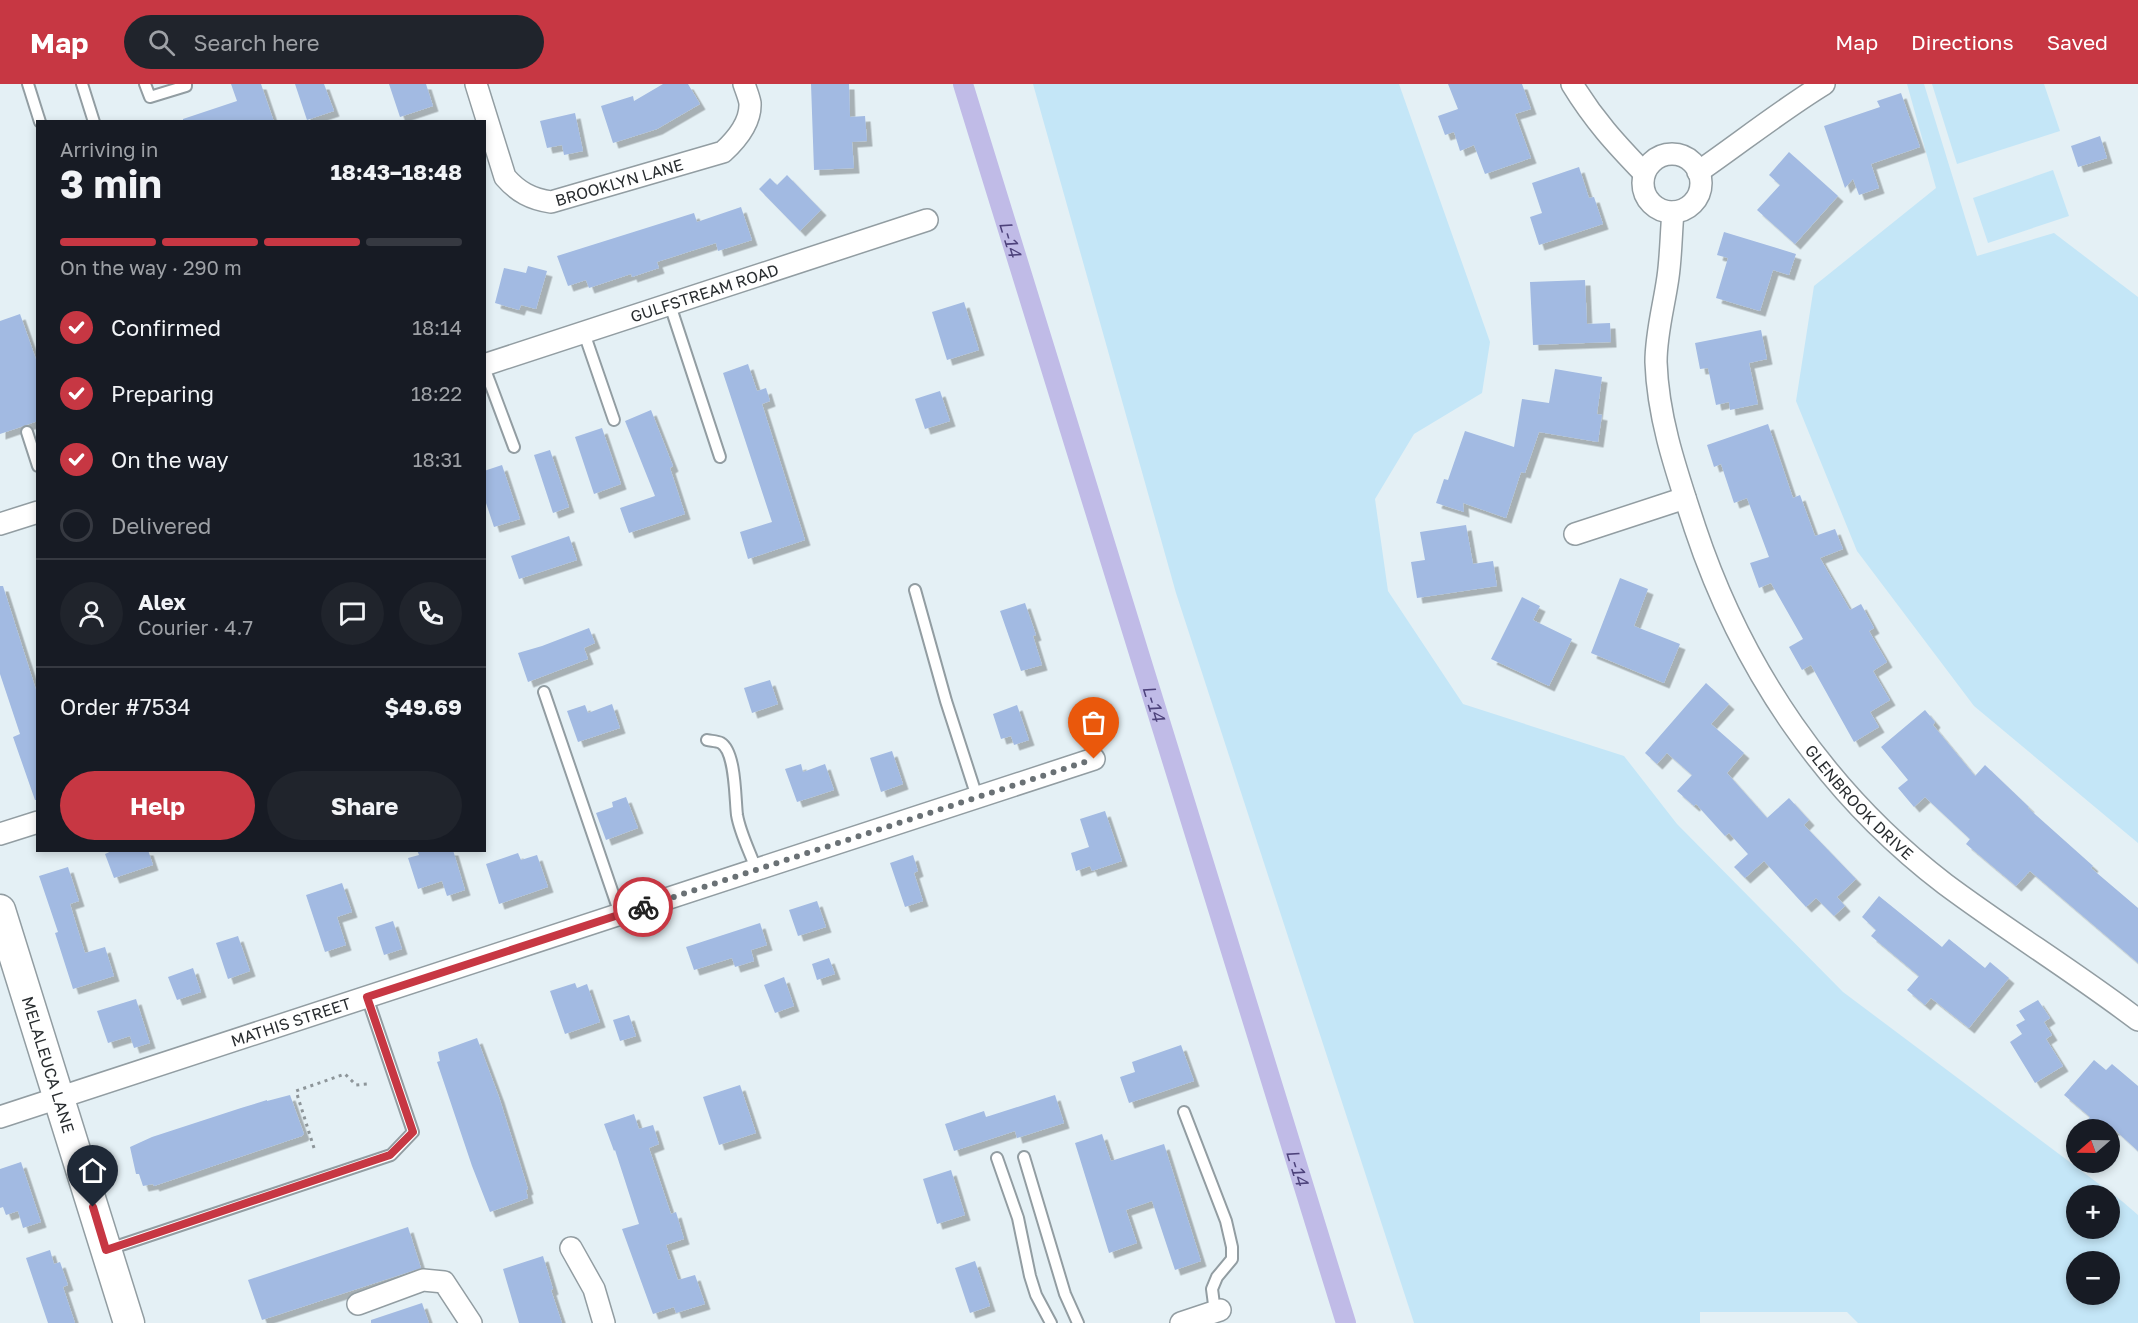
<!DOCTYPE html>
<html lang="en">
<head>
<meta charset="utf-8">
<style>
	:root { --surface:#171b24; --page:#20242c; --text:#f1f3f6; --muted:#9ea1a6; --line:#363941; --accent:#c73743 }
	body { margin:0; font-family:"Golos Text",sans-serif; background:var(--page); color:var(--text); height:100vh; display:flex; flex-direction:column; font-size:22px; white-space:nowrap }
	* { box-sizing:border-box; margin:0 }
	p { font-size:20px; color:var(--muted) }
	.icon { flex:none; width:33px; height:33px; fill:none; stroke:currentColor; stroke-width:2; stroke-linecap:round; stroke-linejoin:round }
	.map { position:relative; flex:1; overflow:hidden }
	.sheet { position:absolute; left:36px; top:36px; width:450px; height:732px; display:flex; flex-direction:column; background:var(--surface); border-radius:0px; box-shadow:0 3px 9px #0003 }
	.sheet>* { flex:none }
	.needle { width:39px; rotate:250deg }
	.tools { position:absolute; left:2066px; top:1035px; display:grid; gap:12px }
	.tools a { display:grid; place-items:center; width:54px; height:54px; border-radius:50%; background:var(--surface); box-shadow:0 3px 9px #0003; font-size:30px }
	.pin { position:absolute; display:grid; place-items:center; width:51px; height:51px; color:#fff; margin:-62px -26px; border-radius:50% 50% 50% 0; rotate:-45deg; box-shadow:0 0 6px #0007 }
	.pin .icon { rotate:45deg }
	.courier { position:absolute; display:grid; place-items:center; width:60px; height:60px; margin:-30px; border:4px solid #c73743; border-radius:50%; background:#fff; color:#222; box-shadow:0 2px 8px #0007 }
	.summary em { font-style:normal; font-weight:700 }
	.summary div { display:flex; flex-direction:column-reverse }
	.summary { display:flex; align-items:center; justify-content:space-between; height:102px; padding:0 24px }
	h1 { font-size:39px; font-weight:700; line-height:45px }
	.bar { display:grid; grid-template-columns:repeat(4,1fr); gap:9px 6px; align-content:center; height:72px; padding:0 24px }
	.bar i { height:8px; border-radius:4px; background:var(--line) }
	.bar .on { background:var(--accent) }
	.bar p { grid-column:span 4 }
	.line { display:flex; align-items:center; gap:15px; padding:0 24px; border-top:2px solid var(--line) }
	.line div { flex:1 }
	.round { display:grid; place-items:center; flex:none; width:63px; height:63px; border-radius:32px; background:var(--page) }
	ol { padding:0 24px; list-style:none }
	li { display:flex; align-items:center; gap:18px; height:66px }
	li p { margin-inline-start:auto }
	li .icon { padding:6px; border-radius:50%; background:var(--accent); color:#fff; stroke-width:4 }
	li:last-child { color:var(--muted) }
	li i { width:33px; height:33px; border:3px solid var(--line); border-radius:50% }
	.primary-button { display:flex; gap:12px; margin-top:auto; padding:12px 24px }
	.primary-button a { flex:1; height:69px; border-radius:36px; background:var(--accent); color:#fff; font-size:24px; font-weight:700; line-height:69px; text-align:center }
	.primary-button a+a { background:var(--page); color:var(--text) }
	header { display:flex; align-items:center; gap:36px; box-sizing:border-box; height:84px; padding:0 30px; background:var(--accent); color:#fff }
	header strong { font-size:28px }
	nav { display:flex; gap:33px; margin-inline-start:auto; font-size:21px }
	.search { width:420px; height:54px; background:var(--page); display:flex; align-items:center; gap:15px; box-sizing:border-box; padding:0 21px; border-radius:33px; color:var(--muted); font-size:22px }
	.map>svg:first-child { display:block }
	.green { fill:#c4e6f7; fill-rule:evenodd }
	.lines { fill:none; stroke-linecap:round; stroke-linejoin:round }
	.canal { stroke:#c0bbe7; stroke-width:20 }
	.building { fill:#a2bae2; filter:url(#shadow) }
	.lane-casing { stroke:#929da2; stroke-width:14 }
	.street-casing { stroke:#929da2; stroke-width:24 }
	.secondary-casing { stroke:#929da2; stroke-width:33 }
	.path { stroke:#8d9599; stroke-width:3; stroke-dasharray:3 4.5; stroke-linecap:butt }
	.lane { stroke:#fff; stroke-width:10 }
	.street { stroke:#fff; stroke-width:21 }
	.secondary { stroke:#fff; stroke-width:30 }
	.done { stroke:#6a7175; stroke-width:6; stroke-dasharray:0 10.8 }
	.route { stroke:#c73743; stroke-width:8 }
	.labels { text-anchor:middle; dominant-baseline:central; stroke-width:4.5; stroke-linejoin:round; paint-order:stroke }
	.street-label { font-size:16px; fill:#292d30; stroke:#f7fcfe }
	.water-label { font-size:18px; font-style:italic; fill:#4d427b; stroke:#f7fcfe }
</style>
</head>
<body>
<header>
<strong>Map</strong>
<div class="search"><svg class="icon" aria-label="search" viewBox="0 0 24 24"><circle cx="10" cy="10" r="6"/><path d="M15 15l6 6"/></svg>Search here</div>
<nav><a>Map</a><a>Directions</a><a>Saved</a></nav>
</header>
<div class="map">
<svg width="2138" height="1239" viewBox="0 0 2138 1239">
	<defs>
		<filter id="shadow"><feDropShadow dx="5.5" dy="5.5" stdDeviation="0" flood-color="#0004"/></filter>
	</defs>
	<rect width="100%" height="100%" fill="#e4f0f5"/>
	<g class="green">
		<path d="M1033 0H1399L1490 258 1482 309 1414 350 1375 415 1388 507 1463 620 1624 672 1677 740 1843 908 2123 1118 2138 1131V1239H1858L1847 1228H1700V1239H1414L1176 509ZM2076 1112H2109V1144H2076ZM2076 1178H2109V1210H2076Z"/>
		<polygon points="1907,0 1924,0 1977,172 2054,149 2138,213 2138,759 1974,622 1857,467 1796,317 1814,202 1936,104"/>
		<polygon points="1932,0 2044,0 2060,47 1957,80"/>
		<polygon points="2053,86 2069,132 1988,159 1973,114"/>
	</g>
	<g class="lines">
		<path class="canal" id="s1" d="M963 0 1346 1239"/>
	</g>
	<g class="building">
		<polygon points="231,0 261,0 274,38 183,38 183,35 237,17"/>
		<polygon points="295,0 324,0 334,27 307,36"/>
		<polygon points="389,0 426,0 433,22 400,33"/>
		<polygon points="663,0 688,0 700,20 657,45 613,59 601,22 633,12 634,17"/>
		<polygon points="811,0 849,0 850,33 865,32 867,57 852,58 854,84 814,86"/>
		<polygon points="1448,0 1522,0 1531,25 1515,30 1531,74 1485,90 1474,61 1460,67 1454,48 1445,51 1438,32 1458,25"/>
		<polygon points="1901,9 1920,63 1871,80 1879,104 1859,111 1853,95 1845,104 1824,42 1880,23 1877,17"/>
		<polygon points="575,29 583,67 564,71 562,61 547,64 540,37"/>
		<polygon points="2100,52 2107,74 2078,83 2071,62"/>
		<polygon points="1789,68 1838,112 1795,160 1757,126 1780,101 1769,91"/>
		<polygon points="1579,83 1589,114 1594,113 1603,140 1539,161 1530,133 1542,129 1532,99"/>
		<polygon points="787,91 821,126 800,147 759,105 770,94 777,101"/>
		<polygon points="741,123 752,156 718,167 716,159 657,178 659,184 632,193 631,190 589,204 586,196 568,202 557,172 694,129 697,138"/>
		<polygon points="1724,148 1796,170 1789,191 1773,186 1760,227 1716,214 1728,174 1717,171"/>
		<polygon points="528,182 547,187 536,225 521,221 519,226 495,219 504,184 526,189"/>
		<polygon points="1585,196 1587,240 1610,239 1611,258 1533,261 1530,198"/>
		<polygon points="964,218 979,266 947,276 932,228"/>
		<polygon points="20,230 38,281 38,337 0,350 0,237"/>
		<polygon points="1761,246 1767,275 1749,279 1758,320 1730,326 1729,318 1716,321 1708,284 1700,285 1695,259"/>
		<polygon points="748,280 757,307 766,304 770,317 762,320 805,456 748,475 740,448 772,438 723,289"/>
		<polygon points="1555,285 1602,293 1597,330 1602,331 1598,358 1539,348 1525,389 1521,388 1506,434 1463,419 1464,428 1436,419 1444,395 1448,396 1465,347 1514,363 1522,315 1549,319"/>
		<polygon points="940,307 950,337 925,345 915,315"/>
		<polygon points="651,326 673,382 670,384 685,430 629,449 620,424 655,412 625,337"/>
		<polygon points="1768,340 1793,414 1800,411 1815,452 1835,445 1843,465 1820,474 1850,526 1861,520 1874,544 1869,547 1887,578 1873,587 1890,616 1870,628 1879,643 1854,658 1811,581 1802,586 1789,563 1803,555 1771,499 1759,504 1750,479 1769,473 1747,414 1734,419 1721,380 1714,383 1707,361"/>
		<polygon points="602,344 621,400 594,410 575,353"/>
		<polygon points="550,366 569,423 553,429 534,371"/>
		<polygon points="502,381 520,435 494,443 484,413 484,387"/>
		<polygon points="1466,441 1473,480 1493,477 1497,502 1417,514 1411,478 1425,476 1420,448"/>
		<polygon points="569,452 577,476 519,495 511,472"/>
		<polygon points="1620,494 1648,505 1634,542 1680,560 1664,599 1591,569"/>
		<polygon points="0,502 3,502 38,612 38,716 35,716 13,653 20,650 0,590"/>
		<polygon points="1522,513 1540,522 1533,536 1572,555 1549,602 1491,575"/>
		<polygon points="1025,519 1036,551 1033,552 1042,581 1021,587 1000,527"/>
		<polygon points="589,544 595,559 584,564 588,575 528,598 518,569 542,562"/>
		<polygon points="770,596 778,620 752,629 744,604"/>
		<polygon points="1706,599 1729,620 1711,640 1744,669 1727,689 1767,734 1789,714 1809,736 1804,741 1856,795 1837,813 1845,822 1834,832 1816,814 1806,823 1764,777 1745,794 1734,783 1748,770 1729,749 1725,752 1696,720 1694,722 1677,707 1692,691 1667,669 1657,680 1645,669"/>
		<polygon points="612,620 620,644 578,658 567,627 585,621 588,629"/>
		<polygon points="1017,621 1029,656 1014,661 1011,652 1001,655 993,630"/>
		<polygon points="1925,626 1935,638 1933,641 1975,692 1985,681 2029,723 2028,724 2093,782 2091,784 2138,824 2138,879 2030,787 2016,802 1966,760 1970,755 1925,713 1914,723 1898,704 1908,696 1881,663"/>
		<polygon points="892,667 903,700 881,708 870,674"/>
		<polygon points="801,680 803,688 825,680 834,706 797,718 785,685"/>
		<polygon points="626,713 638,744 606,756 596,729 613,723 612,718"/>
		<polygon points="1105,727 1122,777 1092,787 1090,782 1076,787 1071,769 1089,763 1080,735"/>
		<polygon points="114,766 148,766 153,781 114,794 105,770"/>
		<polygon points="417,766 453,766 465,806 447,812 442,797 418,805 408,774 419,771"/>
		<polygon points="518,769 521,776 537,771 548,803 499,820 486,780"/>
		<polygon points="913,771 918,787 914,789 923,817 905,823 890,779"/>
		<polygon points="68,783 79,817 70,820 85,869 105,863 114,892 73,905 55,849 58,848 39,792"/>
		<polygon points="342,799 352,828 337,833 346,861 325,868 306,811"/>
		<polygon points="1879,812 1942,863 1949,855 1985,884 1990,878 2009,894 1969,944 1931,914 1925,921 1907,906 1919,892 1871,852 1876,846 1862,833"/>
		<polygon points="817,817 826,843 798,852 789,826"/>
		<polygon points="393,837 402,865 384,871 375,843"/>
		<polygon points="760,839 767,861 751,866 754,877 735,883 732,874 694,886 686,863"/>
		<polygon points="238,852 250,887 228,895 216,859"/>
		<polygon points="829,874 835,890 817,896 812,880"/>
		<polygon points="193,884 201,908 177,916 168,893"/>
		<polygon points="784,893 794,922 775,929 764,901"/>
		<polygon points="575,899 577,904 587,900 600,938 565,950 550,907"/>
		<polygon points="136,915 150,959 134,964 130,952 108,959 97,927"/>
		<polygon points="2038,916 2050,934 2044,938 2052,951 2046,955 2063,982 2035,999 2010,958 2022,950 2016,941 2025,936 2019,927"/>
		<polygon points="629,931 636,952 620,957 613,936"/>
		<polygon points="477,954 499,1013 528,1105 526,1106 528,1114 490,1128 472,1082 437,978 440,977 438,968"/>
		<polygon points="1181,961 1194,997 1129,1019 1120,993 1135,988 1132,978"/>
		<polygon points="2094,976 2106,986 2112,980 2138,1002 2138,1067 2115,1046 2080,1046 2090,1033 2064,1011"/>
		<polygon points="740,1001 756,1049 719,1061 703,1013"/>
		<polygon points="290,1011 304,1050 302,1052 154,1102 153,1100 143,1102 139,1090 136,1090 130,1063 152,1053 241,1024 267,1016 267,1017"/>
		<polygon points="1055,1011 1064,1039 1017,1054 1015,1047 954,1067 945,1040 984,1027 986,1033"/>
		<polygon points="634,1030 639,1045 653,1041 659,1060 649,1064 671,1130 676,1128 684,1155 666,1161 678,1196 695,1191 705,1220 676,1229 674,1223 653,1230 622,1145 639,1140 615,1066 614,1067 604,1040"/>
		<polygon points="1102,1050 1111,1077 1164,1060 1201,1177 1175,1186 1152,1117 1126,1126 1137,1159 1109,1169 1075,1059"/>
		<polygon points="21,1078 41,1138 23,1144 18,1127 6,1131 3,1123 0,1124 0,1085"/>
		<polygon points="951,1086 965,1131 937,1140 923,1095"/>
		<polygon points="408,1143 421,1184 262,1236 248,1196"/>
		<polygon points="50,1166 54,1180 60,1178 68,1201 63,1203 75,1239 48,1239 26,1174"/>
		<polygon points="543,1172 553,1205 551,1206 562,1239 519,1239 503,1185"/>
		<polygon points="975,1177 990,1222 970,1229 955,1184"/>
		<polygon points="422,1219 429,1239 371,1239 371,1236"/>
	</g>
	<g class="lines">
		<defs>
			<g id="lane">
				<polyline points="28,0 40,38"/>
				<polyline points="82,0 94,38"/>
				<polyline points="145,0 150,13 186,2 186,0"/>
				<polyline points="670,221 720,373"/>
				<polyline points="584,249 614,336"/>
				<polyline points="484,283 514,363"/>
				<polyline points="27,348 38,382"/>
				<polyline points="915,506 946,617 977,713"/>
				<polyline points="544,608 620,830"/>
				<path d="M707 656C711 657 717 657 721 659 736 668 735 716 737 731 740 749 750 768 756 785"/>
				<polyline points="1184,1028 1226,1137 1232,1163 1232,1175 1217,1193 1212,1205 1215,1228"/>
				<polyline points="1024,1073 1065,1210 1078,1239"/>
				<polyline points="997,1074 1018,1134 1030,1192 1036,1211 1051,1239"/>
				<polyline points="109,1165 391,1071 413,1048 367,913"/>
			</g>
			<g id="street">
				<path id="s2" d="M476 0 505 93C518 108 531 115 551 118L723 68C736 56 751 38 750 19 749 13 746 6 744 0"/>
				<path d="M1572 0C1594 36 1615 59 1644 89"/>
				<circle cx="1672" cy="99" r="29"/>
				<path d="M1698 88C1740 59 1780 27 1824 0"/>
				<path id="s3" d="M1673 128C1671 150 1671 172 1668 193 1664 222 1656 249 1656 278 1658 336 1677 389 1695 444 1742 585 1826 709 1945 800 2008 847 2075 888 2138 936"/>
				<path id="s4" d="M484 281 927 136"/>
				<polyline points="0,440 38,428"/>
				<polyline points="1575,450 1685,414"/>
				<polyline points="0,750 38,738"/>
				<path id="s5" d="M0 1033 1094 675"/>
				<polyline points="571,1164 594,1205 604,1239"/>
				<polyline points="358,1220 423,1196 444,1198 471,1239"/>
				<polyline points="1181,1239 1220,1226"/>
			</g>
			<g id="secondary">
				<path id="s6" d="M0 826 129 1239"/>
			</g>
		</defs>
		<use href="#lane" class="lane-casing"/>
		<use href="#street" class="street-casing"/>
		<use href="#secondary" class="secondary-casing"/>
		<polyline class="path" points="314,1064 296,1007 345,990 356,1001 367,1000"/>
		<use href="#lane" class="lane"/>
		<use href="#street" class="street"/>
		<use href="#secondary" class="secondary"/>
	</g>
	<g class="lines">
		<polyline class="done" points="643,823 1094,675"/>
		<polyline class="route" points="93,1123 106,1166 390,1071 413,1048 367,913 643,823"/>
	</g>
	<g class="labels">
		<g class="street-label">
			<text stroke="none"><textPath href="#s2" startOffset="222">BROOKLYN LANE</textPath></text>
			<text stroke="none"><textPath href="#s4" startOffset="232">GULFSTREAM ROAD</textPath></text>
			<text stroke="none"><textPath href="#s3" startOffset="645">GLENBROOK DRIVE</textPath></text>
			<text stroke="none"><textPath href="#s5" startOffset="306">MATHIS STREET</textPath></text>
			<text stroke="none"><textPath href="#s6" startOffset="162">MELALEUCA LANE</textPath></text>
		</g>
		<g class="water-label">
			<text stroke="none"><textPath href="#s1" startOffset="162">L-14</textPath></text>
			<text stroke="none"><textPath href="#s1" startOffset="648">L-14</textPath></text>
			<text stroke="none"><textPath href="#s1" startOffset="1134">L-14</textPath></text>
		</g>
	</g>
</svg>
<div class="tools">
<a><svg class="needle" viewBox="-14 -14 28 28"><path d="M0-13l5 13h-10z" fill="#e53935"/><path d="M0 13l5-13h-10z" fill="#9ea1a6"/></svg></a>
<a>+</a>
<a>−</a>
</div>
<div class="pin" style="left:1094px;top:675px;background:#ea580c"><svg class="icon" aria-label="bag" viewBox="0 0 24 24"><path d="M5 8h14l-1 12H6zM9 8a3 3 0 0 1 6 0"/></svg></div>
<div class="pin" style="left:93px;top:1123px;background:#1f2937"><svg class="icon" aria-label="home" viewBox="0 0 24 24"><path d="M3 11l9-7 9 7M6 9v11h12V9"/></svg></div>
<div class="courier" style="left:643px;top:823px"><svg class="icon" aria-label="bike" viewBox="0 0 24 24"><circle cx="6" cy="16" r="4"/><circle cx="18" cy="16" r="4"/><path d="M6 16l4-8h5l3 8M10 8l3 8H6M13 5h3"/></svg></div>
<section class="sheet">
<div class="summary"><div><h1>3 min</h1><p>Arriving in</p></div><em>18:43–18:48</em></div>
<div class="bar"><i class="on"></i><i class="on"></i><i class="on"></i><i></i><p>On the way · 290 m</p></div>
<ol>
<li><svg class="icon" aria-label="check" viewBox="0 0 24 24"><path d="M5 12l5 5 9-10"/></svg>Confirmed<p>18:14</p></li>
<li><svg class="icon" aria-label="check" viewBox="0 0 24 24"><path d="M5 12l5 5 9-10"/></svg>Preparing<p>18:22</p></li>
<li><svg class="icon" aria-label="check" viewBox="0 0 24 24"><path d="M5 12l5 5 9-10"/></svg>On the way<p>18:31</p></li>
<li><i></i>Delivered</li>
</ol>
<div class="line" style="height:108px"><a class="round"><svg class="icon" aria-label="person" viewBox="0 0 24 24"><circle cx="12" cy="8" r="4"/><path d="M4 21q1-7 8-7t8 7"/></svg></a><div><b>Alex</b><p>Courier · 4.7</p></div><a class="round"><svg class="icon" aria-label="chat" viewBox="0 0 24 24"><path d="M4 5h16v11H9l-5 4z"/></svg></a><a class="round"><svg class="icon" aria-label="phone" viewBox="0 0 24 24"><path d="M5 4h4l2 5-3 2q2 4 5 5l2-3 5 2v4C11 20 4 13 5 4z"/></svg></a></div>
<div class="line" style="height:78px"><div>Order #7534</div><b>$49.69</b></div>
<div class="primary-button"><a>Help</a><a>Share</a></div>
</section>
</div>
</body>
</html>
